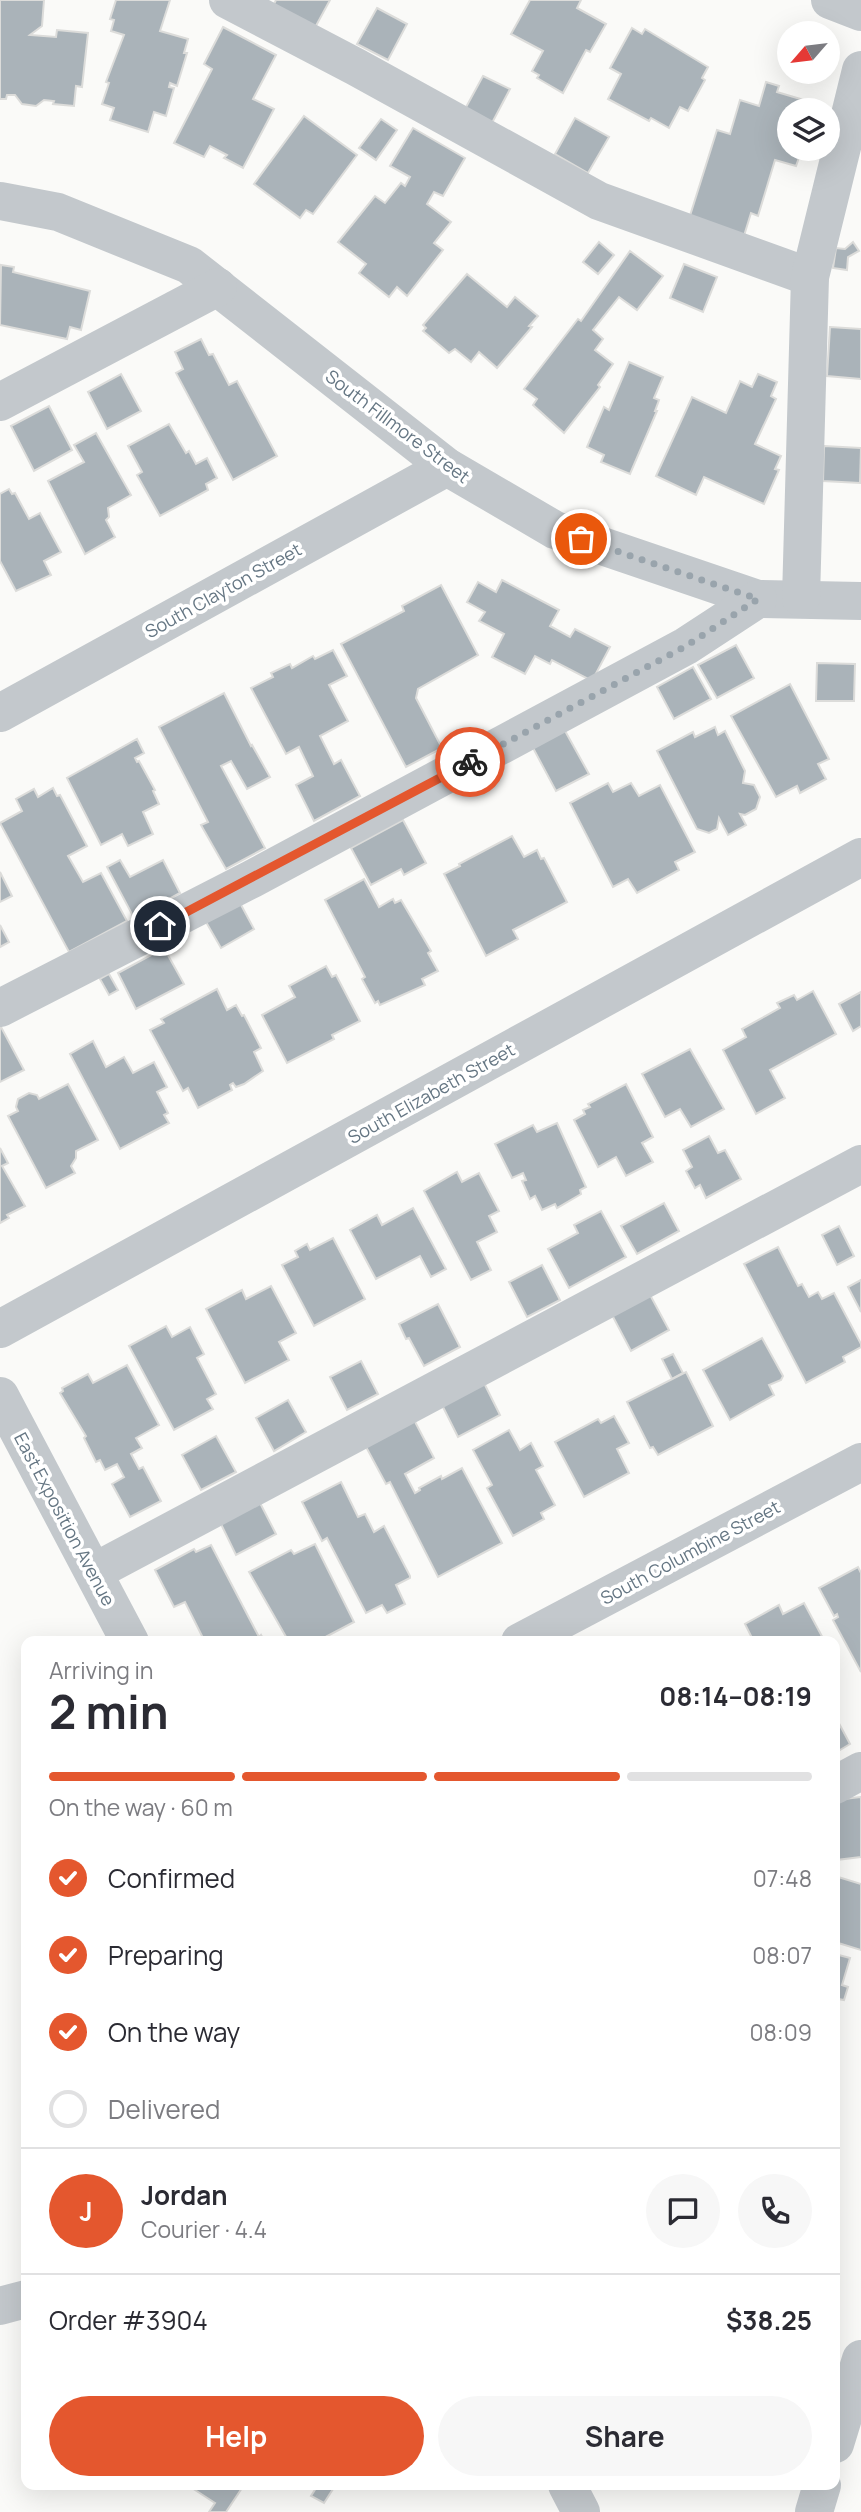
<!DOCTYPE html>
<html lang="en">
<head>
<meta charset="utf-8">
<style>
	:root { --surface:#fff; --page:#f7f7f7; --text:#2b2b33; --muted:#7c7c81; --line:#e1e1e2; --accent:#e4572e }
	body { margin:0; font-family:Manrope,sans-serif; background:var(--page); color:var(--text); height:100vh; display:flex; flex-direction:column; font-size:26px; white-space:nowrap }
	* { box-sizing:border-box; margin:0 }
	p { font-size:23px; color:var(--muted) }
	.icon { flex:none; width:38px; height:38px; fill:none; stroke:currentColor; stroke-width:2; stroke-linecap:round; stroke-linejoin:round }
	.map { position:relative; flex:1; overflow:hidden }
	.side { position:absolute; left:21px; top:1636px; width:819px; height:854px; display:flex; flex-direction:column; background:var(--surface); border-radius:14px; box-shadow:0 7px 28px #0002 }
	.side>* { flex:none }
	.needle { width:46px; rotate:242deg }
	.fabs { position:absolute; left:777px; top:21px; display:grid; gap:14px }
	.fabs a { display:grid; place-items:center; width:63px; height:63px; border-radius:50%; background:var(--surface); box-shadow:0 7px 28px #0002; font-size:35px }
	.pin { position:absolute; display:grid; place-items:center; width:60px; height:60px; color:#fff; margin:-30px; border:4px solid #fff; border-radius:50%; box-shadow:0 2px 7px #0007 }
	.courier { position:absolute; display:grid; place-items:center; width:70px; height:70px; margin:-35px; border:5px solid #e4572e; border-radius:50%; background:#fff; color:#222; box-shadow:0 2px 9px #0007 }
	.headline em { font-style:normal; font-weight:700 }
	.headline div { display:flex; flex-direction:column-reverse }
	.headline { display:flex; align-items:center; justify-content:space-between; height:119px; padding:0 28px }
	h1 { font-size:46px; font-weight:700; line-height:52px }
	.bar { display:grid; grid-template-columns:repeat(4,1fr); gap:10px 7px; align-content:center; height:84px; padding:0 28px }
	.bar i { height:9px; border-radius:5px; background:var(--line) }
	.bar .current { background:var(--accent) }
	.bar p { grid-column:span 4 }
	.line { display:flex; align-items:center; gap:18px; padding:0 28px; border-top:2px solid var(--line) }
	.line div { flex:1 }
	.round { display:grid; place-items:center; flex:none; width:74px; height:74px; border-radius:37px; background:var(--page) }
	ol { padding:0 28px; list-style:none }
	li { display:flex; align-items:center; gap:21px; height:77px }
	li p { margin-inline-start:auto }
	li .icon { padding:7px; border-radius:50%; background:var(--accent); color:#fff; stroke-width:4 }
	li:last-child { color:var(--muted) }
	li i { width:38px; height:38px; border:4px solid var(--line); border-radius:50% }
	.cta { display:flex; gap:14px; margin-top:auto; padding:14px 28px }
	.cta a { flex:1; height:80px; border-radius:42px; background:var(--accent); color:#fff; font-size:28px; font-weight:700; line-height:80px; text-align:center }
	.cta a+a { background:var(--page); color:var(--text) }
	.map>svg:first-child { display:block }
	.building { fill:#aab3b9; stroke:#dcdcda; stroke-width:2 }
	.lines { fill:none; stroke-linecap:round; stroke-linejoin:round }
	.minor { stroke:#c3c8cc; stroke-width:38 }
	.done { stroke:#99a4ac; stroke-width:7; stroke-dasharray:0 12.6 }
	.route { stroke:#e4572e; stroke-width:9 }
	.labels { text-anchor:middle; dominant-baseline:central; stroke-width:7; stroke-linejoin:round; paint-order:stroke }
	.street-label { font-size:18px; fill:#657683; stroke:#fff }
</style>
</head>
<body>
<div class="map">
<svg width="861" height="2512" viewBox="0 0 861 2512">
	<rect width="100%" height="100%" fill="#fafaf8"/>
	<g class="building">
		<polygon points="0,0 44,0 42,26 30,35 56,37 57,30 88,33 82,87 76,86 74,106 53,104 54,101 44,100 36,106 22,104 15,95 7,95 6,99 0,99"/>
		<polygon points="116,0 170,0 160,31 188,39 184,53 187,53 177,86 170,83 169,87 174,88 166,116 154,112 148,132 110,120 114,108 102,104 109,83 106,82 124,35 111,31 114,20 110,19"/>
		<polygon points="276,0 330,0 311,35 270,12"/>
		<polygon points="530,0 581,0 577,8 606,24 590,52 586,50 563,93 537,78 539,75 532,71 543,51 511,34"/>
		<polygon points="377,8 407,24 388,60 357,44"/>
		<polygon points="223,27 276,55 253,99 274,109 243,168 224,158 227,155 210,146 204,157 174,143 212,69 204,64"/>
		<polygon points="632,28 642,34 645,29 708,67 702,78 705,80 688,111 680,107 669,128 651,118 649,121 608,99 621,74 610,68"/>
		<polygon points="483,76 510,89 492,123 465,109"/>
		<polygon points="766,82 779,86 777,92 824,106 823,110 789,110 789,149 802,149 796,166 775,160 758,216 751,213 743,239 688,222 717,130 730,134 740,100 759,106"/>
		<polygon points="304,116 357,155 313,214 306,210 300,218 254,184"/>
		<polygon points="575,118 609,137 588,173 555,154"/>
		<polygon points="381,119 397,130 376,160 359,148"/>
		<polygon points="413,128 465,158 443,196 434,192 427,204 451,222 434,243 443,250 407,296 397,287 389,297 359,273 366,264 338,242 375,196 385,203 401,183 405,186 410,177 390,166"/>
		<polygon points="599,242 614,255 598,274 583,262"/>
		<polygon points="853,242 859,251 848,257 847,270 833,268 836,248 845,249"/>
		<polygon points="630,251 663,276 637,310 619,297 593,330 603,339 595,350 613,364 598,385 600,387 564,433 533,405 537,399 524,389 578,319 581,321"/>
		<polygon points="684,264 717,277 703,312 670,298"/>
		<polygon points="1,265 14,267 13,272 90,291 81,330 70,327 67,339 0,325"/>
		<polygon points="467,274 507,307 515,297 538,316 529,326 532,327 497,368 479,352 471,362 455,349 449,353 423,331 426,328 423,325"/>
		<polygon points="830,327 861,329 861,379 827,376"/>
		<polygon points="201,339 209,355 213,354 229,385 237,381 277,456 233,480 176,373 183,369 175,352"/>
		<polygon points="629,362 663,377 654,398 659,400 655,411 657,411 630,474 601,462 604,455 587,447 604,407 609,410"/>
		<polygon points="121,374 141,411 107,429 88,392"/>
		<polygon points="758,374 777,382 771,396 776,399 755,444 781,456 775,469 779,470 764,504 704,477 696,495 656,476 692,397 726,413 740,381 752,387"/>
		<polygon points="49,406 72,450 34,471 11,426"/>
		<polygon points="169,424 186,453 189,451 196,464 207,458 217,478 206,484 208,490 160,516 137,475 142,472 128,446"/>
		<polygon points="96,433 131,495 108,508 109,517 106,520 115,537 85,554 48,481 84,462 74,445"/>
		<polygon points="824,446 861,448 860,483 823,481"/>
		<polygon points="9,489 12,494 15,493 29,519 40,513 61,552 44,561 51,575 16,591 0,561 0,494"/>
		<polygon points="502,580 559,610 550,626 570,637 575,629 610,647 592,681 552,660 550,664 535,656 525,674 492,657 504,634 479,621 485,612 467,602 478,582 496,592"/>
		<polygon points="441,585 478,655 418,689 416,698 442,748 406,767 341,644 404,611 402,606"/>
		<polygon points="736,645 754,678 717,698 698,665"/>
		<polygon points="333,650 347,676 329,685 348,721 320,736 334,764 341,760 360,796 314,821 296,785 313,776 299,747 286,754 251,688 273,677 271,673 290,664 292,668 313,656 315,659"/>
		<polygon points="817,663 855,664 854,701 816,701"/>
		<polygon points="693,667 711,699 674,719 657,687"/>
		<polygon points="790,684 829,759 818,764 826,779 800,793 797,786 776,797 731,716"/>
		<polygon points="224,693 251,746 252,745 270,777 247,789 231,761 221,766 265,848 226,869 201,825 208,822 159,727"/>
		<polygon points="715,727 718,735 725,731 745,771 743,783 754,785 760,797 756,809 745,815 740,814 746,825 728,835 719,818 717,829 709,833 697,829 657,751 693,732 695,737"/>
		<polygon points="564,729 589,774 556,791 532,746"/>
		<polygon points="137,739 144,753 135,758 137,762 139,761 155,790 153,791 159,804 143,812 153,834 128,846 122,834 101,845 67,778"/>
		<polygon points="608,783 613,792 631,783 639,796 660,785 695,852 675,862 679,870 637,893 628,879 613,887 570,803"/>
		<polygon points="53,788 57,796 60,795 87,846 68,856 83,882 101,873 127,921 69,952 0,823 22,811 16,799 34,789 38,797"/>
		<polygon points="403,820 426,863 404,875 401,869 371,885 351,848"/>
		<polygon points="512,836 524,857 537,850 541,859 544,858 567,902 513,930 518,939 486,956 444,874 460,866 459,864"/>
		<polygon points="120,860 130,877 163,860 180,893 134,918 107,867"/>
		<polygon points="0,872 12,896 0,902"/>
		<polygon points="364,879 379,907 393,899 395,903 401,900 431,951 428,953 438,971 422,979 425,985 380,1005 378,1001 375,1003 362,979 365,977 325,900"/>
		<polygon points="240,903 254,929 221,948 206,922"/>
		<polygon points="0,925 9,942 0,947"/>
		<polygon points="164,948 184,984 136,1009 118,973"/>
		<polygon points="326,966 332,977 336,975 360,1021 332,1035 334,1039 287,1063 262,1015 295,997 289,986"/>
		<polygon points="109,974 118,990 109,995 100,979"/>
		<polygon points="217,989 227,1010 236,1005 242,1016 244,1015 261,1048 254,1052 263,1071 244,1084 236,1087 233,1083 230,1085 232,1090 198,1108 188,1088 183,1091 150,1030 164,1023 161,1019"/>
		<polygon points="813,991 836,1034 770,1070 785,1098 756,1114 723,1050 746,1037 742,1029 780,1008 777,1003 794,995 797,1000"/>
		<polygon points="861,992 861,1026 853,1031 839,1004"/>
		<polygon points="1,1027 24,1070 0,1082 0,1028"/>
		<polygon points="93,1041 106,1067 124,1057 133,1073 154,1062 167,1087 157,1092 168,1113 164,1115 169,1123 120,1149 70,1054"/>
		<polygon points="690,1049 724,1109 691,1127 680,1109 665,1117 642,1074"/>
		<polygon points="68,1084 98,1140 76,1151 76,1158 71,1166 75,1173 46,1188 8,1116 18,1111 16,1107 18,1099 29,1093 37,1095 39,1099"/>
		<polygon points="626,1084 653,1137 642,1143 653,1162 626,1176 616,1157 598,1167 574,1120 585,1114 583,1110 590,1107 588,1104"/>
		<polygon points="557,1123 586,1187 580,1190 581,1194 557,1208 555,1204 542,1210 535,1196 530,1199 522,1181 526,1180 523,1173 512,1178 495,1144 533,1125 537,1132"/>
		<polygon points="709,1136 718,1153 725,1150 741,1179 706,1198 700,1185 695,1188 686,1171 692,1167 683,1150"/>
		<polygon points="0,1148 8,1163 2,1166 25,1206 7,1215 9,1218 0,1223"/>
		<polygon points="457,1172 462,1182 479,1173 499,1211 489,1216 497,1232 477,1242 491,1270 471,1280 424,1191"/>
		<polygon points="664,1203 679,1231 637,1254 621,1226"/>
		<polygon points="413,1208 446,1269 431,1277 420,1256 376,1279 350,1230 377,1215 382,1225"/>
		<polygon points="601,1211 626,1257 569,1288 548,1249 578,1233 574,1225"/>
		<polygon points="839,1226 854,1256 837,1265 822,1235"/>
		<polygon points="333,1238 365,1299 314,1326 282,1265 298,1257 295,1251 307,1244 310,1250"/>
		<polygon points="778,1247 798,1286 802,1284 809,1297 818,1292 822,1299 834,1293 861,1344 861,1347 843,1357 845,1362 806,1383 744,1264"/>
		<polygon points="542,1265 560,1300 527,1317 509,1282"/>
		<polygon points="861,1280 861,1312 848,1287"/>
		<polygon points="271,1286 296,1333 279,1342 289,1360 245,1383 206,1309 242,1290 246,1299"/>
		<polygon points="649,1293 669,1330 631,1351 611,1313"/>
		<polygon points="438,1304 460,1347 424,1366 409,1338 406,1339 399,1324"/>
		<polygon points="166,1326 172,1337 190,1327 204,1354 197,1358 216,1394 207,1399 213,1409 174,1430 129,1346"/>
		<polygon points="762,1338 783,1376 781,1380 769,1385 774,1395 730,1420 703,1370"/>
		<polygon points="673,1354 683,1373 672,1379 662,1359"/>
		<polygon points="361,1361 378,1394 347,1410 330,1377"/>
		<polygon points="127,1365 159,1425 136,1438 142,1448 131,1454 139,1469 143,1467 161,1501 130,1517 112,1484 124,1477 117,1464 105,1470 100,1460 96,1462 84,1438 86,1436 60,1393 63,1391 62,1388 88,1374 93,1383"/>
		<polygon points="686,1372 713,1426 658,1455 653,1447 650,1448 627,1402"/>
		<polygon points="484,1383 500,1415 458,1437 442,1405"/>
		<polygon points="288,1400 306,1432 274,1451 256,1418"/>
		<polygon points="614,1416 629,1443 617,1449 629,1473 584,1497 555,1442 598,1419 601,1423"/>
		<polygon points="413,1418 434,1458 405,1474 415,1493 420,1490 419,1488 441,1476 442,1479 462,1468 502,1543 438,1577 390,1482 386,1484 365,1445"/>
		<polygon points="509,1430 520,1450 531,1443 543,1466 536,1470 555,1505 541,1513 544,1519 513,1536 487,1488 492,1485 473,1450"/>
		<polygon points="216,1436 236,1472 201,1490 182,1455"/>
		<polygon points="341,1482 358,1517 365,1514 374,1532 384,1526 410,1576 410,1578 396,1585 405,1604 387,1613 382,1605 366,1613 327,1538 322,1541 302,1502"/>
		<polygon points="259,1501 276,1534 236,1555 220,1522"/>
		<polygon points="315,1544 354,1622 316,1642 289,1642 249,1572 291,1550 294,1554"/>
		<polygon points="211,1545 259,1637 261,1635 265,1642 205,1642 185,1602 174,1607 155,1570 194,1549 196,1552"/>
		<polygon points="858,1567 861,1573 861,1672 833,1620 838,1617 837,1614 834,1616 819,1588"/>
		<polygon points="804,1603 825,1642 754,1642 745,1624 779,1605 783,1614"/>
		<polygon points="835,1716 850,1744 835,1753"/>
		<polygon points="861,1797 861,1857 836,1860 835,1800"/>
		<polygon points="835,1876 861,1884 861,1950 835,1942"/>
		<polygon points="835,1954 850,1958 842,1985 848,1987 844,2000 838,1999 835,2010"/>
		<polygon points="194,2485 244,2485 226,2512 209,2512 215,2503 192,2488"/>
		<polygon points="318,2485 326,2485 333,2489 324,2503 311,2496"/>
	</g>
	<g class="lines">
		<g class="minor">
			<polyline points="228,0 356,67 599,201 810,277"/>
			<polyline points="830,0 861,12"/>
			<polyline points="0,201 58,212 189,265 447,467 555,530 758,599 861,601"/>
			<polyline points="0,402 218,287"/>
			<polyline points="801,598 810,277 861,70"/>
			<polyline points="0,713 447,467"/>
			<polyline points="0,1008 252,879 686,646 758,599"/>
			<polyline points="0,1329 861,857"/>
			<polyline points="0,1396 130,1642"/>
			<polyline points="94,1572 861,1164"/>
			<polyline points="520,1642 861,1462"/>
			<polyline points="835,1785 861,1771"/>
			<polyline points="0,2306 26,2299"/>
			<polyline points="835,2444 861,2359"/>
			<polyline points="567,2485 581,2512"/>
			<polyline points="814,2512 822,2485"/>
		</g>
	</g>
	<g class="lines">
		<polyline class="done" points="470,762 686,646 758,599 581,539"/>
		<polyline class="route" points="160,926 470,762"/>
	</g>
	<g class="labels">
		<g class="street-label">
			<text transform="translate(398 426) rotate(37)">South Fillmore Street</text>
			<text transform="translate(223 590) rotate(-29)">South Clayton Street</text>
			<text transform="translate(431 1093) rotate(-29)">South Elizabeth Street</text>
			<text transform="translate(65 1519) rotate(62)">East Exposition Avenue</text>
			<text transform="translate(690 1552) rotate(-28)">South Columbine Street</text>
		</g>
	</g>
</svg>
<div class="fabs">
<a><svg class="needle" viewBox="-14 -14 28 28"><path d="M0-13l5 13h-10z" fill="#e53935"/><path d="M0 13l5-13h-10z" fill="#7c7c81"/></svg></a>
<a><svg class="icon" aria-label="layers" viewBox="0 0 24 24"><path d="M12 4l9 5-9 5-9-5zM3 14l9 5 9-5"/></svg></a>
</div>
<div class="pin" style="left:581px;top:539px;background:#ea580c"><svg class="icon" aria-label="bag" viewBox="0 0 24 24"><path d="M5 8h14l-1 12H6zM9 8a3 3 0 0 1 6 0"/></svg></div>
<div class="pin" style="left:160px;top:926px;background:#1f2937"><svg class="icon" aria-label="home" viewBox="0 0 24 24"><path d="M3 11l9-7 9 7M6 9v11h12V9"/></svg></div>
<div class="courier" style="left:470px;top:762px"><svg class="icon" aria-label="bike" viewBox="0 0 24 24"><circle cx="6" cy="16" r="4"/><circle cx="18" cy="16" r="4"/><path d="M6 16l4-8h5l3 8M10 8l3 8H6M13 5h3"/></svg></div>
<section class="side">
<div class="headline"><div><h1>2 min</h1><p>Arriving in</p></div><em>08:14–08:19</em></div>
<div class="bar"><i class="current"></i><i class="current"></i><i class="current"></i><i></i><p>On the way · 60 m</p></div>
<ol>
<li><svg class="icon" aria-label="check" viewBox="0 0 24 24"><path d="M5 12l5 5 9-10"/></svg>Confirmed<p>07:48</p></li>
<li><svg class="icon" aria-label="check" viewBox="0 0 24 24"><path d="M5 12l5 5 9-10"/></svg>Preparing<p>08:07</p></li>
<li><svg class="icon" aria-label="check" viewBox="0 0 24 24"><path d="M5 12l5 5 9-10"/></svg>On the way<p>08:09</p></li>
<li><i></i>Delivered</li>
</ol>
<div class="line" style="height:126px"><b class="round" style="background:var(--accent);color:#fff">J</b><div><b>Jordan</b><p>Courier · 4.4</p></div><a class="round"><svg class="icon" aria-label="chat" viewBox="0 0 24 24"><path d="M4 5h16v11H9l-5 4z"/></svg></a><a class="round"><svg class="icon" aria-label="phone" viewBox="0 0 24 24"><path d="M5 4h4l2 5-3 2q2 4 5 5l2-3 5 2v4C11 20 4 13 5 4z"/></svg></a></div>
<div class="line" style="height:91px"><div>Order #3904</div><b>$38.25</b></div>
<div class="cta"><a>Help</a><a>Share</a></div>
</section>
</div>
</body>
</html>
